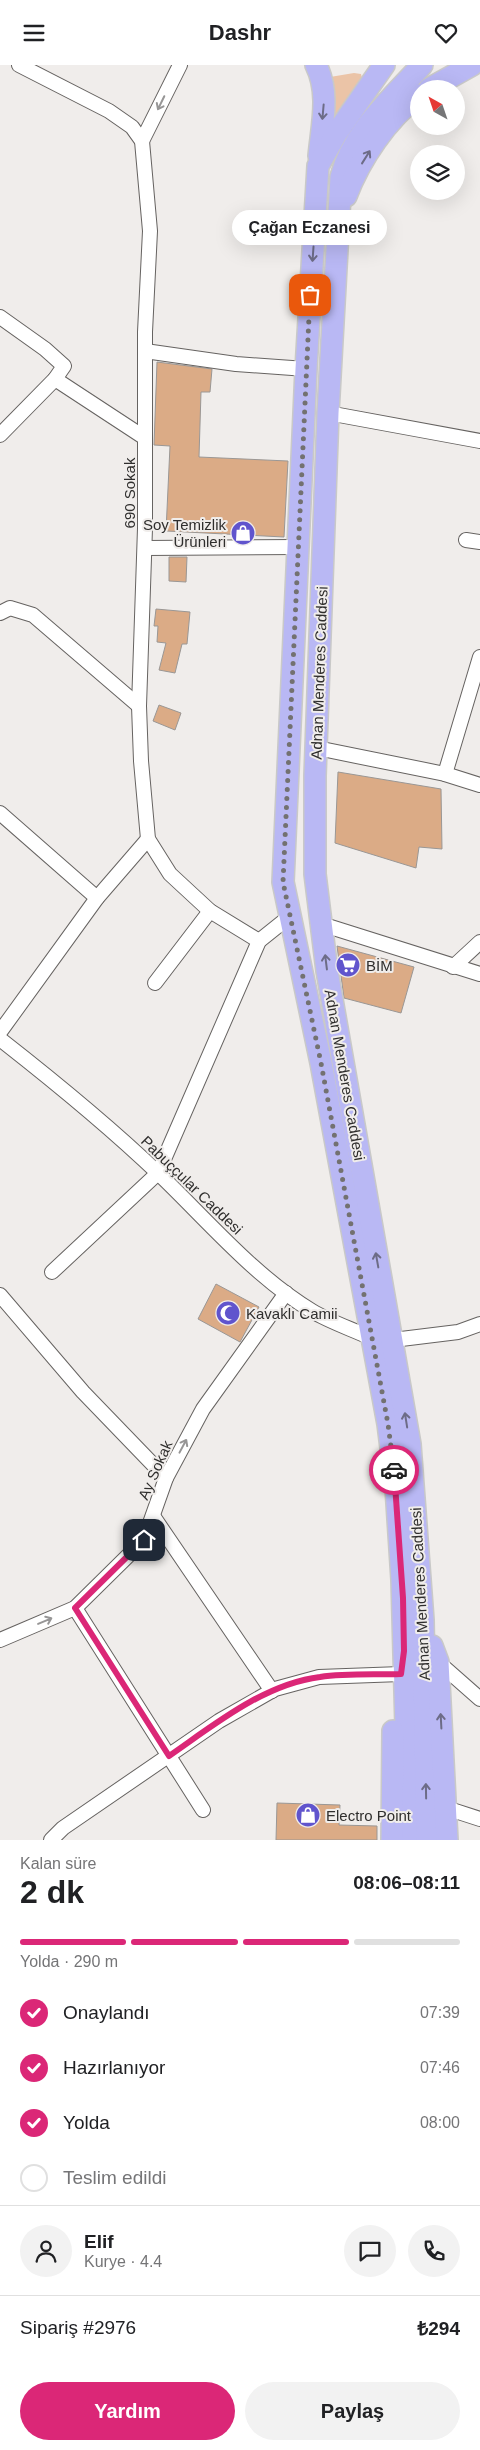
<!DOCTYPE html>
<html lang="tr">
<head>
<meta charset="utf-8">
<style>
	:root { --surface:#fff; --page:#f2f2f2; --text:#202124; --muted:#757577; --line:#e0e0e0; --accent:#db2777 }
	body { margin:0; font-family:Helvetica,sans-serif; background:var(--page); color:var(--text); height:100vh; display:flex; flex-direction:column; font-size:19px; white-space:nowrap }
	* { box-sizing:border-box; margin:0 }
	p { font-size:16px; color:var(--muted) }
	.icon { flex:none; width:28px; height:28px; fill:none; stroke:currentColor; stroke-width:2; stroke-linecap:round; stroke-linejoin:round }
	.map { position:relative; height:1775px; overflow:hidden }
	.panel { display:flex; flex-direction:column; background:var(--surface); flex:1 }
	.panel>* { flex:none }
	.needle { width:32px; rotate:320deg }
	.buttons { position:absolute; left:410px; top:15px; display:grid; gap:10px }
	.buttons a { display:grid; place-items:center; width:55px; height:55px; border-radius:50%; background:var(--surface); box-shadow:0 5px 20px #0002; font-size:25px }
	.pin { position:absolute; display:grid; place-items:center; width:42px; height:42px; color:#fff; margin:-21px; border-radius:10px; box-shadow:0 2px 8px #0006 }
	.courier { position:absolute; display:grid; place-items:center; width:50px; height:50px; margin:-25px; border:4px solid #db2777; border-radius:50%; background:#fff; color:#222; box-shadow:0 1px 6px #0007 }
	.bubble { position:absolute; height:35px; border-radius:18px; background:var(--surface); box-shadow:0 5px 20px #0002; font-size:16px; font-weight:800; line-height:35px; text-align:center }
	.overview em { font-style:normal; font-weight:800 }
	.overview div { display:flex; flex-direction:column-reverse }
	.overview { display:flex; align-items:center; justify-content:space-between; height:85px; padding:0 20px }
	h1 { font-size:32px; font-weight:800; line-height:38px }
	.bar { display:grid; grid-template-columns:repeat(4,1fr); gap:8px 5px; align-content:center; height:60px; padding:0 20px }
	.bar i { height:6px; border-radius:4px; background:var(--line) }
	.bar .active { background:var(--accent) }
	.bar p { grid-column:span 4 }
	.line { display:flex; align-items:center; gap:12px; padding:0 20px; border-top:1px solid var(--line) }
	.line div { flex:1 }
	.round { display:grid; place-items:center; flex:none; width:52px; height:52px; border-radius:26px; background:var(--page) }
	ol { padding:0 20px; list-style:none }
	li { display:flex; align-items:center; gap:15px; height:55px }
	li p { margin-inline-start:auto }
	li .icon { padding:5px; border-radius:50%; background:var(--accent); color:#fff; stroke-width:4 }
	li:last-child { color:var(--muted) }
	li i { width:28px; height:28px; border:2px solid var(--line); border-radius:50% }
	.cta { display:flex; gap:10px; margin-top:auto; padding:10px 20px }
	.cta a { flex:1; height:58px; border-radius:30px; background:var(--accent); color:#fff; font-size:20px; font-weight:800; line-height:58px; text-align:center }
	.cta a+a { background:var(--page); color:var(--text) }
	header { display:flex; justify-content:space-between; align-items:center; height:65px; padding:0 20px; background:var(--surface); font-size:22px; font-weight:800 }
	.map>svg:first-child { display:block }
	.green { fill:#ebc4a7 }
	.building { fill:#dbab86; stroke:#9a9795 }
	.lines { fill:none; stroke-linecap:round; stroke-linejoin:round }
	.street-casing { stroke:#666361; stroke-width:16 }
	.primary-casing { stroke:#c9c9c8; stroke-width:24 }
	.street { stroke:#fff; stroke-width:14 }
	.primary { stroke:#b9b8f4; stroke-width:21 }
	.oneway { stroke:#979696 }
	.oneway2 { stroke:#6d6c87 }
	.done { stroke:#737170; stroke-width:5; stroke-dasharray:0 9 }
	.route { stroke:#db2777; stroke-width:6 }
	.labels { text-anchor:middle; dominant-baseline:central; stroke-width:4; stroke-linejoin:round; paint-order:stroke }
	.street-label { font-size:15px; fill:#2f2e2d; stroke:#f0edeb }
	.poi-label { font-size:15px; fill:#2f2e2d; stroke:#f0edeb; text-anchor:start }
</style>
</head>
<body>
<header><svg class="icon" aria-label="menu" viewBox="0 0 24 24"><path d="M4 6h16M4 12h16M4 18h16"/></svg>Dashr<svg class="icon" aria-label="heart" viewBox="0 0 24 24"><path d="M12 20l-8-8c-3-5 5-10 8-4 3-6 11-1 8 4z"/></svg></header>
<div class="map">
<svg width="480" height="1775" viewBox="0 0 480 1775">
	<rect width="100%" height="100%" fill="#f0edeb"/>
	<polygon class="green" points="354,8 361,9 363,17 331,57 330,12"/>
	<g class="building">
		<polygon points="157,297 212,304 210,327 201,327 199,392 288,396 284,472 166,466 170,381 154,380"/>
		<polygon points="169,492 187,492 186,517 169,516"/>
		<polygon points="156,544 190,547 187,579 182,579 175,608 159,605 166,578 157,577 158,561 154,561"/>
		<polygon points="159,640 181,648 175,665 153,656"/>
		<polygon points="338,707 441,724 442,784 419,782 416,803 335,778"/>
		<polygon points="337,881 414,902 401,948 344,933"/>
		<polygon points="216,1219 259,1242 240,1277 198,1254"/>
		<polygon points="277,1738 340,1740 339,1760 377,1761 377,1775 276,1775"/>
	</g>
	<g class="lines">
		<defs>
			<g id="street">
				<polyline points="19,0 109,46 132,62 142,76 150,166 145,267 145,463 139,641 141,696 148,774 170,809 210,846 259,876"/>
				<polyline points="142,76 180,0"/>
				<polyline points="0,252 45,284 64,301 55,314 0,370"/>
				<polyline points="145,286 236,299 306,304"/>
				<polyline points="55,314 145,373"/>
				<polyline points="328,348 480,376"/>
				<polyline points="466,475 480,477"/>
				<polyline points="145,483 299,482"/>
				<polyline points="0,548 10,543 33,550 139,641"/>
				<polyline points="317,683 445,709 480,720"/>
				<polyline points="445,709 480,592"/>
				<polyline points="0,748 97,833"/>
				<polyline points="321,859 480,909"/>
				<polyline points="453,902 480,877"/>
				<polyline points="155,918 210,846"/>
				<polyline points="0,967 97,833 148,774"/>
				<path d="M0 974C55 1017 109 1061 159 1109 208 1156 254 1211 312 1246 330 1257 352 1264 371 1273"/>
				<polyline points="52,1207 158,1108 259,876 289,852"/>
				<polyline points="0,1230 83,1327 166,1413"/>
				<polyline points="393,1275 458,1267 480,1259"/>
				<polyline points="153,1451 272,1626"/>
				<polyline points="75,1543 203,1745"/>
				<polyline points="0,1575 75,1543 144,1475 166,1413 203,1344 286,1228"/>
				<polyline points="438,1597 480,1634"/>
				<polyline points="446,1743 480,1754"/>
				<polyline points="51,1775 63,1763 219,1656 275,1624 319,1612 401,1609"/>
			</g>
			<g id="primary">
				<path d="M316 0C330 28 322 60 319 91"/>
				<polyline points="384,0 336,69 318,101 306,304 283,817 321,998 388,1359 396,1423 402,1515 409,1775"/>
				<path d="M422 0C392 33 352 68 341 112L328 348 315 711V809L327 906 410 1379 423 1555 427 1775"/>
				<polyline points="429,24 472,0"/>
				<path d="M346 131C360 94 387 54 419 30"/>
				<polyline points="432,1581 438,1597 447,1775"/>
				<polyline points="392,1775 393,1666"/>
			</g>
		</defs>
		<use href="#street" class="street-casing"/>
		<use href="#primary" class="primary-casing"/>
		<use href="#street" class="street"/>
		<use href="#primary" class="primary"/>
	</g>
	<defs><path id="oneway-shaft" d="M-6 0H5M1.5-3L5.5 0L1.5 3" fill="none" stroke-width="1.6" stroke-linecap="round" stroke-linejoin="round" transform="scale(1.25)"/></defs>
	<g class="oneway">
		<use href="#oneway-shaft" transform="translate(161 38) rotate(116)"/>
		<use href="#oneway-shaft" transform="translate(183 1381) rotate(-62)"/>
		<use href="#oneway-shaft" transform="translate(45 1556) rotate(-23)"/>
	</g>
	<g class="oneway2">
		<use href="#oneway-shaft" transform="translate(323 47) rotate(95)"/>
		<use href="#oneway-shaft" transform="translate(366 92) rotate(-58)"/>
		<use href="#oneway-shaft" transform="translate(313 189) rotate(94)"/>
		<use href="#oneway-shaft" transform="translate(326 897) rotate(-97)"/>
		<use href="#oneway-shaft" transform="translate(377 1195) rotate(-100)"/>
		<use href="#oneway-shaft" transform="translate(406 1355) rotate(-99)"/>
		<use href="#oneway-shaft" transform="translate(441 1656) rotate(-93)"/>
		<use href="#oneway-shaft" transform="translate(426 1726) rotate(-91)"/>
	</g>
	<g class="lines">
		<polyline class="done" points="310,230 283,817 321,998 388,1359 394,1405"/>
		<path class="route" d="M144 1475 75 1543 169 1691C214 1660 264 1619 320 1612 346 1608 374 1610 401 1609L404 1586 403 1533 394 1405"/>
	</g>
	<defs>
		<symbol id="shop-disc" viewBox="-11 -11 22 22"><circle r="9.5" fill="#6054cd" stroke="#f0edeb"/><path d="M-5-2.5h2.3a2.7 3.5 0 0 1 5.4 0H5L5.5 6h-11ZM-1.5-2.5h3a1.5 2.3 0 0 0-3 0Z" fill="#fff"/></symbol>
		<symbol id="supermarket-disc" viewBox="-11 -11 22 22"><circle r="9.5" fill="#6054cd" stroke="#f0edeb"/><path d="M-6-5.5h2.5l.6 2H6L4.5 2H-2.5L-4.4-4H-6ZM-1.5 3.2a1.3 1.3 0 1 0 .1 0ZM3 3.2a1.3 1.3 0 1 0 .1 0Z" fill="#fff"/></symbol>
		<symbol id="mosque-disc" viewBox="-11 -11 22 22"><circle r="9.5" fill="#6054cd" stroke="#f0edeb"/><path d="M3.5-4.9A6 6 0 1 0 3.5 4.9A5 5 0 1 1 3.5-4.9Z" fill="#fff"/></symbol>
	</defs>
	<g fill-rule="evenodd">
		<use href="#shop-disc" x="229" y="454" width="28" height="28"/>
		<use href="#supermarket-disc" x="334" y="886" width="28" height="28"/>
		<use href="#mosque-disc" x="214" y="1234" width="28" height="28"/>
		<use href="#shop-disc" x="294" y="1736" width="28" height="28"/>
	</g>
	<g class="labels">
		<g class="street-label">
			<text transform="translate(129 428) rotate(-90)">690 Sokak</text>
			<text transform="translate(319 608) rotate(-88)">Adnan Menderes Caddesi</text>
			<text transform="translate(345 1010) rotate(80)">Adnan Menderes Caddesi</text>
			<text transform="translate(192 1120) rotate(44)">Pabuççular Caddesi</text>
			<text transform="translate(155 1405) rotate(-66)">Ay Sokak</text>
			<text transform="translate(420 1529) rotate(-93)">Adnan Menderes Caddesi</text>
		</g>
		<g class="poi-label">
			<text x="226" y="459" text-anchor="end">Soy Temizlik<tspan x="226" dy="17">Ürünleri</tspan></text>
			<text x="366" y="900">BİM</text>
			<text x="246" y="1248">Kavaklı Camii</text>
			<text x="326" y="1750">Electro Point</text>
		</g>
	</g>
</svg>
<div class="buttons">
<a><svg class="needle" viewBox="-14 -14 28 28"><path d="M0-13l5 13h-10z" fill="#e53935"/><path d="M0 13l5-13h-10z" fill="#757577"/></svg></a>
<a><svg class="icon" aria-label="layers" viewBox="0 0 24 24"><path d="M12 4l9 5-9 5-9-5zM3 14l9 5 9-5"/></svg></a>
</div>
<div class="pin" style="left:310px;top:230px;background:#ea580c"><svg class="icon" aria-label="bag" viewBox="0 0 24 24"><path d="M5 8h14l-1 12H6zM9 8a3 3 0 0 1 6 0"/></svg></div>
<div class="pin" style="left:144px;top:1475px;background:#1f2937"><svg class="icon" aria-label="home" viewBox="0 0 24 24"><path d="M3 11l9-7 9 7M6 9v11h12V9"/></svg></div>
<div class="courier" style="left:394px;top:1405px"><svg class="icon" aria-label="car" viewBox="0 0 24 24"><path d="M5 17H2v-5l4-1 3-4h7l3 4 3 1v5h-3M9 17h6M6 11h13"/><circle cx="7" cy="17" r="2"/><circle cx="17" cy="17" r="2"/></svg></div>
<div class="bubble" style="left:232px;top:145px;width:155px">Çağan Eczanesi</div>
</div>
<section class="panel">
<div class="overview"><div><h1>2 dk</h1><p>Kalan süre</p></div><em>08:06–08:11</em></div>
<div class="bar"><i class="active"></i><i class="active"></i><i class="active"></i><i></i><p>Yolda · 290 m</p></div>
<ol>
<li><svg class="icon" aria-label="check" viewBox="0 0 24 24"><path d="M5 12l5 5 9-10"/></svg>Onaylandı<p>07:39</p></li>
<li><svg class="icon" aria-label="check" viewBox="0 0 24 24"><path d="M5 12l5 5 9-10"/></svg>Hazırlanıyor<p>07:46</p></li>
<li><svg class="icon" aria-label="check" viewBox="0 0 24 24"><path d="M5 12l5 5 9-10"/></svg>Yolda<p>08:00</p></li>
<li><i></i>Teslim edildi</li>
</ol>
<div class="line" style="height:90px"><a class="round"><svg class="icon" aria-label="person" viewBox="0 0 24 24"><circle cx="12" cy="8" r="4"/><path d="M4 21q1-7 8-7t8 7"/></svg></a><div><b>Elif</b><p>Kurye · 4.4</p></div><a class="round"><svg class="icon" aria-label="chat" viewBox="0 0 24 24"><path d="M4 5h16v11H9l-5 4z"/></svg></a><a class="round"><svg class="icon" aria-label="phone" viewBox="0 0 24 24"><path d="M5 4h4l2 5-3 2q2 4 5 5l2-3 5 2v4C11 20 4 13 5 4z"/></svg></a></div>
<div class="line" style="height:65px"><div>Sipariş #2976</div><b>₺294</b></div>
<div class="cta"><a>Yardım</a><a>Paylaş</a></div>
</section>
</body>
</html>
